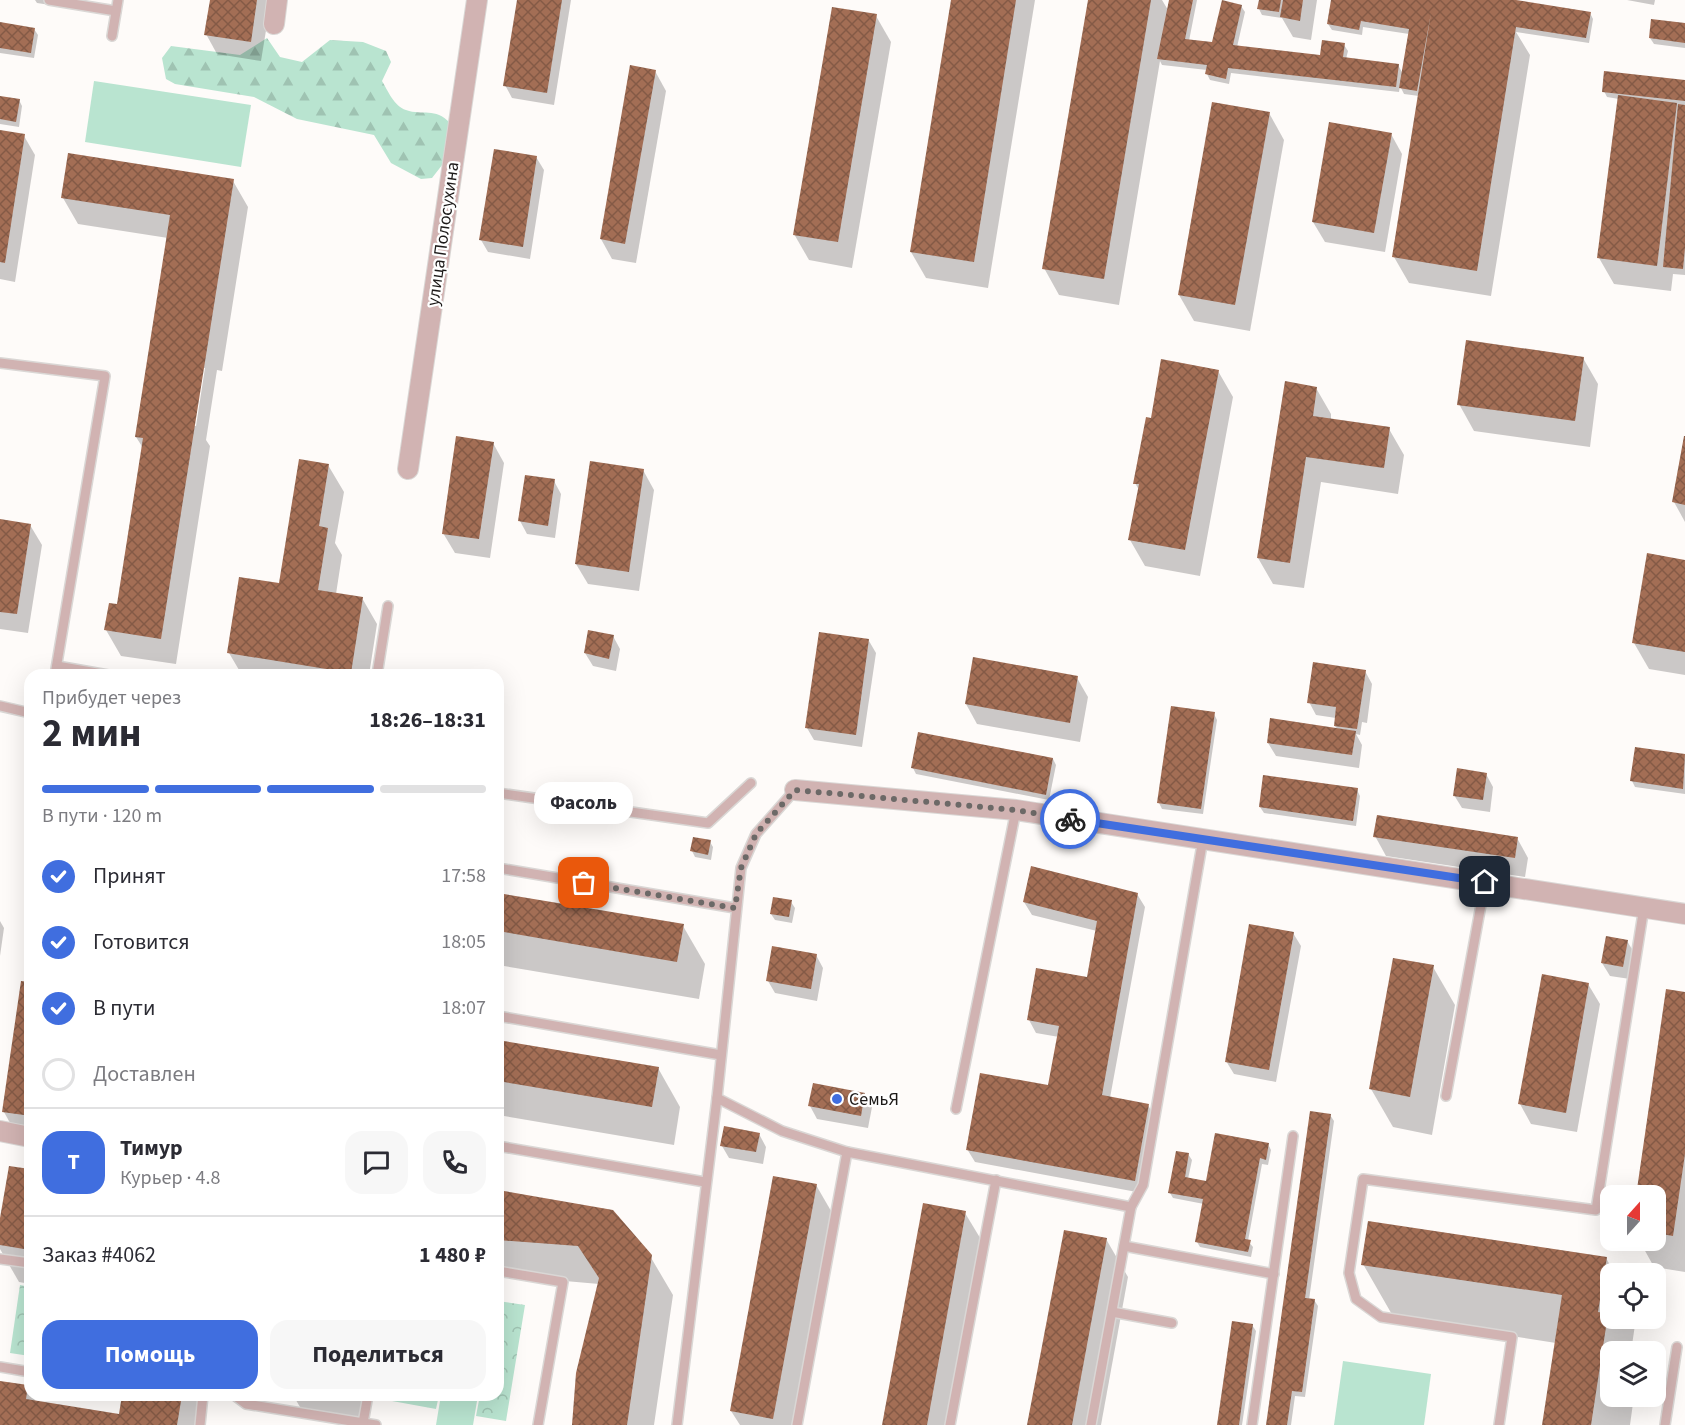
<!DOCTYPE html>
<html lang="ru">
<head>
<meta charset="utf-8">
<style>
	:root { --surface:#fff; --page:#f7f7f7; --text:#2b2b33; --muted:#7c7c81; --line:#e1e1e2; --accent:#406edf }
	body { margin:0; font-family:"Source Sans 3",sans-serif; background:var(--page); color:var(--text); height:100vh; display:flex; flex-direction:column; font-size:22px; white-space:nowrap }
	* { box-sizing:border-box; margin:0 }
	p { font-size:20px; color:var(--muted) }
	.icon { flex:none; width:33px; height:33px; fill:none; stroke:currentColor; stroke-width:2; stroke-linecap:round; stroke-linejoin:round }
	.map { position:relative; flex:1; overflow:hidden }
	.sheet { position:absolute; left:24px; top:669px; width:480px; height:732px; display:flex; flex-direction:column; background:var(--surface); border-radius:18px; box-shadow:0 6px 24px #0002 }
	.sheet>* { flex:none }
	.needle { width:39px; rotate:21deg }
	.tools { position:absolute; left:1600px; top:1185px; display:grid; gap:12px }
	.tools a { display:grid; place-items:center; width:66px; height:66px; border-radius:12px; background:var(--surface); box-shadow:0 6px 24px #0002; font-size:30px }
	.pin { position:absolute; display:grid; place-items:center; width:51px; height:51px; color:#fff; margin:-26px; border-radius:12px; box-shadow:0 3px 9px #0006 }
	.courier { position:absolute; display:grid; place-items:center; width:60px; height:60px; margin:-30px; border:4px solid #406edf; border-radius:50%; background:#fff; color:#222; box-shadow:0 2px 8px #0007 }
	.bubble { position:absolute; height:42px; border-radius:18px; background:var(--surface); box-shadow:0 6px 24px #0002; font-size:20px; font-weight:700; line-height:42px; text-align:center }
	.overview em { font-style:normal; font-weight:700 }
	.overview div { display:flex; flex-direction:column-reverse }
	.overview { display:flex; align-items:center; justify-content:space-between; height:102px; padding:0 18px }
	h1 { font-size:39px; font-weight:700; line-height:45px }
	.bar { display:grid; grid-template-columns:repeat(4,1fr); gap:9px 6px; align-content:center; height:72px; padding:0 18px }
	.bar i { height:8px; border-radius:4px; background:var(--line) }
	.bar .on { background:var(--accent) }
	.bar p { grid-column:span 4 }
	.line { display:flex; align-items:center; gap:15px; padding:0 18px; border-top:2px solid var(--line) }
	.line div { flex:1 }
	.round { display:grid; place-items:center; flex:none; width:63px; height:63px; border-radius:18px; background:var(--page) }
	ol { padding:0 18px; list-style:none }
	li { display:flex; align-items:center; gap:18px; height:66px }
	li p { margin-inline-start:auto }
	li .icon { padding:6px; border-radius:50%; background:var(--accent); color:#fff; stroke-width:4 }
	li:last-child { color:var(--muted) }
	li i { width:33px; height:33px; border:3px solid var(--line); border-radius:50% }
	.button { display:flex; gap:12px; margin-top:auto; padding:12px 18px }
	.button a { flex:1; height:69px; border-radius:18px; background:var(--accent); color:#fff; font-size:24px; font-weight:700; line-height:69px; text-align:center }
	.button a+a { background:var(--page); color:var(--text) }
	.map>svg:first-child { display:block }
	.forest { fill:url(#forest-firs) }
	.park { fill:url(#park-crowns) }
	.pitch { fill:#b9e4d0 }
	.shadow { fill:#0003; fill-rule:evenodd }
	.building { fill:url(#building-cross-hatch) }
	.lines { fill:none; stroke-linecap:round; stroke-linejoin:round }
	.lane-casing { stroke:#dad7d5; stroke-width:12 }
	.street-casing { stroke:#dad7d5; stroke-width:22 }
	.lane { stroke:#d1b3b2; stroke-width:9 }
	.street { stroke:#d1b3b2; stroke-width:20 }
	.done { stroke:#6c6967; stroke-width:6; stroke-dasharray:0 10.8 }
	.route { stroke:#406edf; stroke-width:8 }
	.poi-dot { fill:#406edf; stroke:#fff; stroke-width:2 }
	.labels { text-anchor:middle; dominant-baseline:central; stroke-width:4.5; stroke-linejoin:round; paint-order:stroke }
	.street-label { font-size:18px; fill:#1d1a19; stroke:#fff }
	.poi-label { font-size:18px; fill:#1d1a19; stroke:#fff; text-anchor:start }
</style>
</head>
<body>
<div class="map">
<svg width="1685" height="1425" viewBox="0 0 1685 1425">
	<defs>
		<pattern id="forest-firs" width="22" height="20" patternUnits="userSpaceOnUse" patternTransform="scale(1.5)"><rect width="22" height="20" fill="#b9e4d0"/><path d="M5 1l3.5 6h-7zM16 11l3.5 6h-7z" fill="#9fc3b2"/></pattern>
		<pattern id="park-crowns" width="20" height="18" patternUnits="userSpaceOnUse" patternTransform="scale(1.5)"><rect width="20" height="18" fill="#b9e4d0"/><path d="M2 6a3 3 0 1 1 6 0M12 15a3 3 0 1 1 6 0" fill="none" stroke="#9fc3b2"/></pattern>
		<pattern id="building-cross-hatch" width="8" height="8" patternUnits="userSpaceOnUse" patternTransform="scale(1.5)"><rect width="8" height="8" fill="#a36e55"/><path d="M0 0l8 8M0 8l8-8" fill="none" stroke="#845a46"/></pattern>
	</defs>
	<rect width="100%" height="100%" fill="#fefbf9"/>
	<path class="forest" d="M267 38 280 57 302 62 330 40 363 42 386 51 391 62 382 81C388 91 394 106 406 110 423 116 435 107 450 123L446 160 432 178 421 179 391 163 374 135 297 119 254 97 175 84 166 79 162 58 171 46 240 55Z"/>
	<g class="park">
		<polygon points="20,1285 30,1287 30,1356 10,1353"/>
		<polygon points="498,1301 525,1305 506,1421 476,1416 480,1395 498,1395"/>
		<polygon points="393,1395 439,1395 436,1409 392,1401"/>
	</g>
	<g class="pitch">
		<polygon points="94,81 251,105 241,167 85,142"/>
		<polygon points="1343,1361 1431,1374 1424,1425 1334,1425"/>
		<polygon points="441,1395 478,1395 473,1425 436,1425"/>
	</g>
	<g class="shadow">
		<polygon points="35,0 78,0 77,9 37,3"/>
		<polygon points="211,0 271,0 261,61 217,54 206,34"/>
		<polygon points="518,0 571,0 554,105 512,98 505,85"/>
		<polygon points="952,0 1035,0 988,288 926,278 911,252"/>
		<polygon points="1089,0 1162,0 1168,10 1170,0 1197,0 1189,41 1213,44 1241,6 1245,12 1237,47 1321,57 1344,45 1348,51 1346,59 1398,65 1403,74 1409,34 1363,27 1362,35 1332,30 1328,24 1332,0 1507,0 1590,13 1593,19 1589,43 1516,32 1530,55 1491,296 1409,283 1394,257 1419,96 1404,94 1400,86 1399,92 1231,73 1229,84 1210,80 1207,74 1207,70 1162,65 1160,61 1119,305 1059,295 1044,268"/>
		<polygon points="1260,0 1317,0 1311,40 1293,37 1282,18 1262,15 1259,9"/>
		<polygon points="1627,0 1655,0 1654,5"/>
		<polygon points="876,16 891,42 852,268 809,260 794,234"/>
		<polygon points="0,24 34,29 38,35 34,58 0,53"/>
		<polygon points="1685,24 1685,48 1654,44 1650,38"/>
		<polygon points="655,71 666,91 636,263 612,259 601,239"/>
		<polygon points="1685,81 1685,275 1673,274 1671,291 1614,284 1599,258 1619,99 1607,97 1604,91"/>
		<polygon points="0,97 19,100 22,106 19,127 0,124"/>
		<polygon points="1269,113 1284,140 1250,331 1194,321 1179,295"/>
		<polygon points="0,132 24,136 35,155 15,282 0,279"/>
		<polygon points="1391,134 1402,154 1385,252 1325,242 1313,222"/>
		<polygon points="536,157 544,170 530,259 488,252 481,240"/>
		<path d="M233 181 248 207 222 371 217 370 206 440 210 446 176 664 121 656 106 630 118 606 143 448 136 437 168 238 78 224 63 198ZM202 368H205L196 426H193Z"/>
		<polygon points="1583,358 1598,384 1590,447 1474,431 1459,404"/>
		<polygon points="1218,371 1233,397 1200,576 1145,566 1130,540 1139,490 1135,483 1152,419"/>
		<polygon points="1316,388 1331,414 1331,420 1389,429 1404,455 1398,494 1321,482 1304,588 1273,584 1258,558"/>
		<polygon points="1685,438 1685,522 1674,502"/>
		<polygon points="493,443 504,463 490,558 455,553 443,533"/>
		<polygon points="328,465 344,492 335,543 342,555 336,594 362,598 377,624 369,675 242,675 229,653 280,585"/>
		<polygon points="643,470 654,490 639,591 588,584 576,564"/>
		<polygon points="554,481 561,494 555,538 527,534 520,521"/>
		<polygon points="0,520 30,525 42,545 28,633 0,629"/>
		<polygon points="1685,561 1685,675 1649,669 1634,643"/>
		<polygon points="613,636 620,649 616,671 593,666 585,653"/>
		<polygon points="869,641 876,653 862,747 814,740 807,728"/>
		<polygon points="1365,671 1372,684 1367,723 1362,722 1360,735 1356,734 1362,745 1359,768 1276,756 1268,743 1338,730 1335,726 1336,718 1316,715 1309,702"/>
		<polygon points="1077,678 1088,697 1080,742 977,724 966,704"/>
		<polygon points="1214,714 1217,720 1203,814 1162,809 1159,803"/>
		<polygon points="1636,748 1685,755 1685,794 1635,787 1632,781"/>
		<polygon points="1053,759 1056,765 1049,800 916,774 913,768"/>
		<polygon points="1486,774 1493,787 1490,812 1462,808 1454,795"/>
		<polygon points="1357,790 1360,796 1356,826 1264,813 1260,807"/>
		<polygon points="1375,836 1517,838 1528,858 1525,877 1386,856"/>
		<polygon points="710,842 713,847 711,860 695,857 692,851"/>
		<polygon points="498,894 683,926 705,964 699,999 498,965"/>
		<polygon points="1137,894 1145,907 1110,1098 1148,1105 1155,1118 1142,1193 975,1162 967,1149 1050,1087 1059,1037 1036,1033 1029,1020 1088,979 1097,931 1032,915 1024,902"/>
		<polygon points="791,902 795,908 792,923 775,920 771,914"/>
		<polygon points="0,921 4,928 0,956"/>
		<polygon points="1293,933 1301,946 1276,1082 1234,1074 1226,1061"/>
		<polygon points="1627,941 1635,954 1630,979 1610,976 1602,963"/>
		<polygon points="816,955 823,968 817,1001 775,993 768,981"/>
		<polygon points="1433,967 1455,1005 1432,1135 1393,1127 1371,1089"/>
		<polygon points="30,984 30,1134 15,1132 4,1112"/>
		<polygon points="1588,984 1600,1004 1577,1132 1531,1124 1520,1104"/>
		<polygon points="1685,994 1685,1272 1654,1267 1639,1240 1656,1240 1656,1196"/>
		<polygon points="498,1041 658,1068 680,1107 674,1145 498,1115"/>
		<polygon points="864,1094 872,1107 868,1128 817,1119 810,1106"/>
		<polygon points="1330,1115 1334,1121 1309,1300 1314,1300 1318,1306 1305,1397 1295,1396 1291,1425 1267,1425"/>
		<polygon points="759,1134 766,1147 763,1164 729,1158 722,1146"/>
		<polygon points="1268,1144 1271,1150 1268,1165 1262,1164 1248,1241 1253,1247 1251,1257 1200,1247 1197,1242 1204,1204 1173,1198 1170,1193 1188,1154 1192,1160 1188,1179 1208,1183"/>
		<polygon points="30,1171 30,1284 19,1282 0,1249 0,1227"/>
		<polygon points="816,1185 838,1223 800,1425 740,1425 731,1411"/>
		<polygon points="498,1192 650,1256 673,1295 654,1425 574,1425 599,1284 498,1275"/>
		<polygon points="965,1213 988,1251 955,1425 883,1425"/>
		<polygon points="1106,1239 1128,1277 1101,1425 1029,1425"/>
		<polygon points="1606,1258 1615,1274 1611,1274 1611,1318 1636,1318 1631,1352 1611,1352 1611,1396 1634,1396 1630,1425 1544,1425 1556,1343 1394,1318 1363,1264"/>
		<polygon points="1252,1325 1256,1331 1242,1425 1218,1425"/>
		<polygon points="0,1382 27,1387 30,1395 32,1395 36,1402 121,1416 124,1395 209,1395 204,1425 0,1425"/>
		<polygon points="293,1395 365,1395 357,1425 307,1419"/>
	</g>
	<g class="building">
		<polygon points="210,0 257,0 251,42 204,35"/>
		<polygon points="517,0 562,0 547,93 503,86"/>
		<polygon points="951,0 1016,0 974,262 910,252"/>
		<polygon points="1088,0 1151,0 1104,279 1042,269"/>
		<polygon points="1169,0 1193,0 1185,39 1212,42 1222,0 1242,5 1233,45 1320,55 1322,40 1345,43 1343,57 1399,64 1396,87 1228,68 1226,79 1205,74 1207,65 1157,59"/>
		<polygon points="1259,0 1281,0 1279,12 1257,9"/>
		<polygon points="1283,0 1303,0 1300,21 1280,17"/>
		<polygon points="1331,0 1516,0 1591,12 1586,38 1516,27 1477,271 1392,257 1431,13 1417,91 1399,88 1409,29 1361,21 1359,30 1327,24"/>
		<polygon points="832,7 877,14 838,242 793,235"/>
		<polygon points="1651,19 1685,23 1685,43 1649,38"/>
		<polygon points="0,22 35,28 31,53 0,48"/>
		<polygon points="630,65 656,70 625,244 600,239"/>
		<polygon points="1604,71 1685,80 1685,101 1602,92"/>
		<polygon points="1618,95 1677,103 1657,266 1597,258"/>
		<polygon points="0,96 20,99 16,122 0,119"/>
		<polygon points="1212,102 1270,112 1235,305 1178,295"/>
		<polygon points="1678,104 1685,105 1685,248 1683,269 1663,267"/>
		<polygon points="1329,122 1392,133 1374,233 1312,222"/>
		<polygon points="0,130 25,134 5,263 0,262"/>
		<polygon points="494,149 537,156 523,247 479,240"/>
		<polygon points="68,153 234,179 161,639 104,630 109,603 117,604 143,438 135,437 170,215 61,198"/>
		<polygon points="1466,340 1584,357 1575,421 1457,405"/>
		<polygon points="1161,359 1219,370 1185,550 1128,540 1139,484 1133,484 1146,417 1151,418"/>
		<polygon points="1285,381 1317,387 1313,416 1390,427 1384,468 1306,457 1290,563 1257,558"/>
		<polygon points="456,436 494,442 479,539 442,534"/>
		<polygon points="1684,436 1685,436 1685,505 1672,502"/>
		<polygon points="299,459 329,464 319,526 328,528 318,590 363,597 351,673 227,653 239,577 279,583"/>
		<polygon points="590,461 644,469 629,572 575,564"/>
		<polygon points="525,475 555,479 548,526 518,521"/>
		<polygon points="0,519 31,524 17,614 0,612"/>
		<polygon points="1647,553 1685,560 1685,652 1632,643"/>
		<polygon points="588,630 614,635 609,659 584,653"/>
		<polygon points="819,632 869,639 856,735 805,728"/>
		<polygon points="973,657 1078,676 1070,723 965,704"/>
		<polygon points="1313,662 1366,670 1357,729 1334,726 1336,707 1307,703"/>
		<polygon points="1171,706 1215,712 1201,809 1157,803"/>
		<polygon points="1270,718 1356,731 1352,755 1267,743"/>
		<polygon points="918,732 1053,758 1046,795 911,768"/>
		<polygon points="1635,747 1685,754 1683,789 1630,781"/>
		<polygon points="1457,768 1487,773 1483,800 1453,796"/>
		<polygon points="1263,775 1358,788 1353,821 1259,807"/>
		<polygon points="1377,815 1518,837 1515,858 1373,837"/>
		<polygon points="693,837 711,840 708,855 690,851"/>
		<polygon points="1031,866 1138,893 1102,1095 1149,1104 1135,1181 966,1150 980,1073 1048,1085 1059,1026 1027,1020 1036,968 1087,977 1097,921 1023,902"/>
		<polygon points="498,893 684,924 677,962 498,931"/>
		<polygon points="773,897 792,900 789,917 770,914"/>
		<polygon points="1249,924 1294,932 1269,1070 1225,1062"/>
		<polygon points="1606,936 1628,940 1623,967 1601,963"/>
		<polygon points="772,946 817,954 811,989 766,981"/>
		<polygon points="1393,958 1434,965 1410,1097 1369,1089"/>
		<polygon points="1542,974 1589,983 1566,1113 1518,1104"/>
		<polygon points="21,981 30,982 30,1108 25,1107 24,1115 2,1112"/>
		<polygon points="1666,989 1685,992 1685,1154 1673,1236 1656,1233 1656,1196 1636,1196"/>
		<polygon points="498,1040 659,1067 652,1107 498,1081"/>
		<polygon points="813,1083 865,1093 861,1116 808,1106"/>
		<polygon points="1310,1111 1331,1114 1305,1298 1315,1299 1302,1392 1292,1391 1287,1425 1266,1425"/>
		<polygon points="724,1126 760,1133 756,1152 720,1146"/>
		<polygon points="1215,1133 1269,1143 1266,1160 1260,1158 1245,1239 1251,1240 1248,1252 1195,1242 1203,1199 1168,1193 1176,1151 1189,1153 1185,1177 1206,1181"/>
		<polygon points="9,1166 30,1169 30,1250 0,1245 0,1218"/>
		<polygon points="773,1176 817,1184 773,1419 730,1411"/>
		<polygon points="498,1190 613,1210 652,1255 627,1425 572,1425 576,1373 599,1278 578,1246 498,1240"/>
		<polygon points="923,1203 966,1211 927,1425 882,1425"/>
		<polygon points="1368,1221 1607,1257 1598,1312 1608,1314 1591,1425 1542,1425 1562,1295 1361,1265"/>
		<polygon points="1064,1230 1107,1238 1072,1425 1027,1425"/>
		<polygon points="1232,1321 1253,1324 1239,1425 1217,1425"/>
		<polygon points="0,1381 28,1385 26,1399 119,1414 122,1395 182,1395 177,1425 0,1425"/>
	</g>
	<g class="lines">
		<defs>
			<g id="lane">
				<polyline points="49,0 116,11"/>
				<polyline points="112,36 118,0"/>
				<polyline points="0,363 105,376 55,675"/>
				<polyline points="57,666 108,675"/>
				<polyline points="377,675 388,606"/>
				<polyline points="0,706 30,713"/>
				<polyline points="498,793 708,823 751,783"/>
				<polyline points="498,868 735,908"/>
				<polyline points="498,1016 721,1055"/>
				<polyline points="1446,1096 1485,883"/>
				<polyline points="717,1098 782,1131 847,1152 1131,1207"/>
				<polyline points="956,1109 1016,810"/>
				<polyline points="498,1146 705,1182"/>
				<polyline points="1124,1246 1274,1274"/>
				<polyline points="0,1259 30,1263"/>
				<polyline points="498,1271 563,1282 538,1425"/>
				<polyline points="1112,1312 1172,1323"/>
				<polyline points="0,1367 30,1372"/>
				<polyline points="234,1395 246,1404 376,1425"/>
				<polyline points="363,1423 368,1395"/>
				<polyline points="200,1425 203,1395"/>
				<polyline points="677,1425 717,1098 741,868 756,834 795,790"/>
				<polyline points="797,1425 847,1152"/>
				<polyline points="950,1425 996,1180"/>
				<polyline points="1091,1425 1131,1207 1143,1185 1203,839"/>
				<polyline points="1252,1425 1293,1136"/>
				<polyline points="1499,1425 1512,1337 1381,1317 1356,1299 1349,1273 1363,1179 1596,1210 1644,907"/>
				<polyline points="1665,1425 1677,1347"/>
			</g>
			<g id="street">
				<polyline points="274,24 277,0"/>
				<polyline points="408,469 477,0"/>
				<polyline points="795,790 1016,810 1685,914"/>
				<polyline points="0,1131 30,1137"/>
			</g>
		</defs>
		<use href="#lane" class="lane-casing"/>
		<use href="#street" class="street-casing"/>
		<use href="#lane" class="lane"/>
		<use href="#street" class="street"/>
	</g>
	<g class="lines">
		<polyline class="done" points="584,883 735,908 741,868 756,834 795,790 1016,810 1070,819"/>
		<polyline class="route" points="1070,819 1485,882"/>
	</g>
	<circle class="poi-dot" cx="837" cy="1099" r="6"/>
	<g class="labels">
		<g class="street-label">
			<text transform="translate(443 234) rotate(-82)">улица Полосухина</text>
		</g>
		<g class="poi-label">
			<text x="849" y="1099">СемьЯ</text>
		</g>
	</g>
</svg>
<div class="tools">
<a><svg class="needle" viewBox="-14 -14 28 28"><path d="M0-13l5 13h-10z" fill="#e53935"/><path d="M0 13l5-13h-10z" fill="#7c7c81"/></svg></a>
<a><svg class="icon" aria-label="locate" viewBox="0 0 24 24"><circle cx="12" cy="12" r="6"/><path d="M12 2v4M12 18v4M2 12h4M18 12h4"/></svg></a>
<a><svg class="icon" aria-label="layers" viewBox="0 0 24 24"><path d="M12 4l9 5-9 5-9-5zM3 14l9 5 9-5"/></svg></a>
</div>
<div class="pin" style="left:584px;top:883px;background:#ea580c"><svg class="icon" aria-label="bag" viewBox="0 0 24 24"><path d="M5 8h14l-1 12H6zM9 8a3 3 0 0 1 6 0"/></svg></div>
<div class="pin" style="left:1485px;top:882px;background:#1f2937"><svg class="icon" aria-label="home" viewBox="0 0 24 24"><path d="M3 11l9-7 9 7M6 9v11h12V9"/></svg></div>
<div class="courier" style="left:1070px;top:819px"><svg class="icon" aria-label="bike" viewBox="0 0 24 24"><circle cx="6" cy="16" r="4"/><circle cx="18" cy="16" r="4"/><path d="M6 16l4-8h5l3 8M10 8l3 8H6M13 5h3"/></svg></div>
<div class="bubble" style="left:534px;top:782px;width:99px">Фасоль</div>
<section class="sheet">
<div class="overview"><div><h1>2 мин</h1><p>Прибудет через</p></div><em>18:26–18:31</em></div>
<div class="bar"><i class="on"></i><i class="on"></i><i class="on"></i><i></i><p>В пути · 120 m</p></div>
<ol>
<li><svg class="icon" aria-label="check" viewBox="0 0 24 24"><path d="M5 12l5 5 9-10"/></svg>Принят<p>17:58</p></li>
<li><svg class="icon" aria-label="check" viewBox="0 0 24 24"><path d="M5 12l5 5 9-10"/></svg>Готовится<p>18:05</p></li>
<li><svg class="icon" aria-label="check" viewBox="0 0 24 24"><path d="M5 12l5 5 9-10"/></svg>В пути<p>18:07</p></li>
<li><i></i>Доставлен</li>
</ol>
<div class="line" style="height:108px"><b class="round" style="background:var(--accent);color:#fff">Т</b><div><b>Тимур</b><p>Курьер · 4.8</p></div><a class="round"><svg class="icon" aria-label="chat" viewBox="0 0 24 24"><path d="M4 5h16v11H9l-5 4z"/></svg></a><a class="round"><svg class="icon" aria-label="phone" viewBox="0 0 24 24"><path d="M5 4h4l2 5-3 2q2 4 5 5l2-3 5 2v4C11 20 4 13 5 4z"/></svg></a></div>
<div class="line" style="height:78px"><div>Заказ #4062</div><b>1 480 ₽</b></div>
<div class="button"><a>Помощь</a><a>Поделиться</a></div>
</section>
</div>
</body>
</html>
